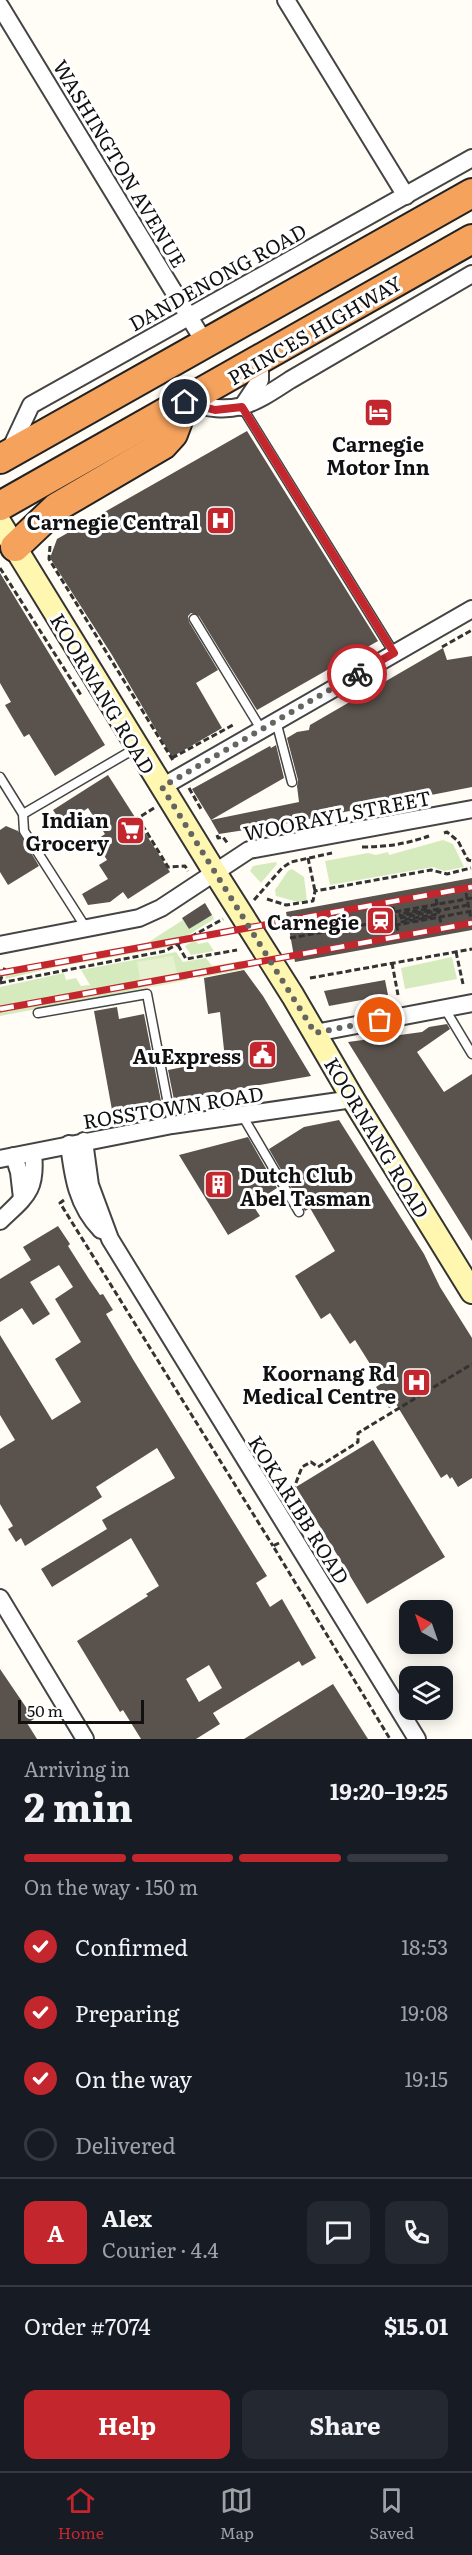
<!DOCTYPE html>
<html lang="en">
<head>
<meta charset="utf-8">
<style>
	:root { --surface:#171b24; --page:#242831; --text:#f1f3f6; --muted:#9ea1a6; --line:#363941; --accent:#c4262e }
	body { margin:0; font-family:Literata,serif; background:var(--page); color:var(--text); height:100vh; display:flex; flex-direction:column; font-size:22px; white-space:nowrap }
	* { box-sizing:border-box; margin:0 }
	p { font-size:20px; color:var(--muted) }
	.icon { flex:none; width:33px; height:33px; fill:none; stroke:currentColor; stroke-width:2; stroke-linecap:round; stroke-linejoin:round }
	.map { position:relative; height:1739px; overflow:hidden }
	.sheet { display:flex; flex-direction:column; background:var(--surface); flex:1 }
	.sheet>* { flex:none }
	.needle { width:39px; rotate:320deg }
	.buttons { position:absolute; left:399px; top:1600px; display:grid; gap:12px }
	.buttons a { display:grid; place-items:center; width:54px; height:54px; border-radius:12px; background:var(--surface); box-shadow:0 3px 15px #0003; font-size:30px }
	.scale { position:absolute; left:18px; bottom:15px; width:126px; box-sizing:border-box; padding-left:6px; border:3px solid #111; border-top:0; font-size:16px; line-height:21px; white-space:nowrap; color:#111; -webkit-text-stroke:4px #fff; paint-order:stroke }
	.pin { position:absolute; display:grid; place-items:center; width:51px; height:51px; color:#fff; margin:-26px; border:3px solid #fff; border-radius:50%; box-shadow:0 2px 6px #0007 }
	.courier { position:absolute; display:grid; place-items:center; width:60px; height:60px; margin:-30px; border:4px solid #c4262e; border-radius:50%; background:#fff; color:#222; box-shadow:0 2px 8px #0007 }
	.headline em { font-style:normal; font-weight:700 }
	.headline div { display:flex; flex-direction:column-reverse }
	.headline { display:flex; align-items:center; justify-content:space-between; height:102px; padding:0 24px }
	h1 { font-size:39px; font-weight:700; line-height:45px }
	.bar { display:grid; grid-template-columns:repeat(4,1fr); gap:9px 6px; align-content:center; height:72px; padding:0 24px }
	.bar i { height:8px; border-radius:4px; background:var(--line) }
	.bar .selected { background:var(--accent) }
	.bar p { grid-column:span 4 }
	.line { display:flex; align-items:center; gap:15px; padding:0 24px; border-top:2px solid var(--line) }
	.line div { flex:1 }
	.round { display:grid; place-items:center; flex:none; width:63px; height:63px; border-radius:12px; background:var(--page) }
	ol { padding:0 24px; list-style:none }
	li { display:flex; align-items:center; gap:18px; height:66px }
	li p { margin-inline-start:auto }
	li .icon { padding:6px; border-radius:50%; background:var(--accent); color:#fff; stroke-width:4 }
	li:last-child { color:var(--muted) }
	li i { width:33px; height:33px; border:3px solid var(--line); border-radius:50% }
	.cta { display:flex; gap:12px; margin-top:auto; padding:12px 24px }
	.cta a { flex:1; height:69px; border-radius:12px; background:var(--accent); color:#fff; font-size:24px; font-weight:700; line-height:69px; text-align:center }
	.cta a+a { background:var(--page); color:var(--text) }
	.dock { display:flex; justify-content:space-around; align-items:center; height:84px; border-top:2px solid var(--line); background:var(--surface); font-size:16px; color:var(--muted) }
	.dock a { display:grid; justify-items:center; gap:3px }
	.dock .selected { color:var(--accent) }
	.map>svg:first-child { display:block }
	.green { fill:#d5ebbd }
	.pitch { fill:#e6f2cf }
	.building { fill:#5a524d; fill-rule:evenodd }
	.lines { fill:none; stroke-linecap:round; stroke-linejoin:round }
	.lane-casing { stroke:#444; stroke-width:11 }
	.street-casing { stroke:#444; stroke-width:20 }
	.secondary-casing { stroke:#333; stroke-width:26 }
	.highway-casing { stroke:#222; stroke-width:32 }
	.path { stroke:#333; stroke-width:3; stroke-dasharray:6 3; stroke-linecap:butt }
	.lane { stroke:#fff; stroke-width:8 }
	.street { stroke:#fff; stroke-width:16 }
	.secondary { stroke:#fff6b0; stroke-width:22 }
	.highway { stroke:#f5a25d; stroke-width:28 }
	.rail-casing { stroke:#c4262e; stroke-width:7 }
	.rail { stroke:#fff; stroke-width:4.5; stroke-dasharray:14; stroke-linecap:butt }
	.path-bridge { stroke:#333; stroke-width:3; stroke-dasharray:6 3; stroke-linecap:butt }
	.done { stroke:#646461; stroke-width:6; stroke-dasharray:0 10.8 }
	.route { stroke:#c4262e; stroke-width:8 }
	.labels { text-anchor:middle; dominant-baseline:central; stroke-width:6; stroke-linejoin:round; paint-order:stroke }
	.street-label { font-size:20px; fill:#111; stroke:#fff }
	.poi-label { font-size:20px; font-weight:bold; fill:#111; stroke:#fff; text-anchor:end }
</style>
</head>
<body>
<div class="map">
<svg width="472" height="1739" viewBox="0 0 472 1739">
	<rect width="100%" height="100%" fill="#fffdf5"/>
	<g class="green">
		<polygon points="443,840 453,844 464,867 444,871 433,867 330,885 325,861 368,853 376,855 388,852 389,855"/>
		<polygon points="276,862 277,864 261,883 250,871 253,866"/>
		<polygon points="292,869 304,877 307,901 298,902 276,896 275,890 288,871"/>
		<polygon points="212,915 214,919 169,947 56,967 5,979 8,969 147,943 183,920 189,929"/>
		<polygon points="195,940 198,944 208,942 214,951 191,955 185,946"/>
		<polygon points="176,952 183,962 206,958 212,966 240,961 246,969 198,978 192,970 187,980 0,1016 0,987 64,973 66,980 76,978 81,986 90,985 81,970"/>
		<polygon points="452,957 457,979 405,989 401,968"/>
	</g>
	<polygon class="pitch" points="173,956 179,982 142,989 137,962"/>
	<g class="building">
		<polygon points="247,431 378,641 257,710 199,616 191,613 188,616 189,622 218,670 196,683 222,728 172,757 112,655 50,558 57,539"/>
		<polygon points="0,573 105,745 55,776 29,734 24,737 5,705 11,702 0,683"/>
		<polygon points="443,648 447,660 472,656 472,787 278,825 219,834 211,820 299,802 297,786 298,780 287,738 297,732 309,730 310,725"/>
		<polygon points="276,745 284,778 211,820 192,789 270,746 271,748"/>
		<polygon points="108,775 170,872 128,899 123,892 110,902 88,905 82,894 108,879 99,865 107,860 95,841 105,834 88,808 63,825 53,810"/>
		<polygon points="6,826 18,831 39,866 8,885 0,872 0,830"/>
		<polygon points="472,878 472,930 295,962 286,912"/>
		<polygon points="205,903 212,915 189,929 182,918"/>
		<polygon points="244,970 263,996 311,1076 174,1100 168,1070 225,1059 220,1012 208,1014 204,978"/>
		<polygon points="385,980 388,995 329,1006 324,991"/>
		<polygon points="117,1007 119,1019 144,1014 161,1101 112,1110 94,1011"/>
		<polygon points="447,1024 450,1029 417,1052 444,1092 472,1074 472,1241 348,1042 422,1032 429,1027"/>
		<polygon points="339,1120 424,1254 440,1287 472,1338 472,1478 458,1487 452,1477 450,1479 447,1474 441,1478 396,1404 389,1408 376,1387 382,1383 355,1340 350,1344 330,1313 321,1319 295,1276 335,1251 310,1208 305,1211 269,1149 304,1127"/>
		<polygon points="248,1137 277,1188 252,1204 260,1216 228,1235 179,1155"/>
		<path d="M58 1226 70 1244 68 1246 89 1279 100 1295 103 1294 113 1310 106 1314 134 1361 267 1576 256 1583 270 1607 282 1599 316 1658 302 1666 299 1661 213 1713 220 1724 196 1739H141L123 1710 120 1712 77 1641 148 1596 146 1594 159 1586 131 1538 52 1587 41 1569 107 1529 102 1520 175 1478 157 1448 96 1487 102 1497 25 1546 21 1538 16 1542 8 1529 13 1526 0 1504V1449L15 1440 0 1415V1335L52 1420 81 1402 55 1359 81 1342 55 1299 73 1287 59 1265 30 1282 50 1314 33 1325 22 1308 0 1322V1279L31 1260 23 1247ZM209 1665 222 1688 199 1702 186 1679Z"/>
		<polygon points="373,1440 445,1557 367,1604 296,1487"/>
		<polygon points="0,1669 34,1719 27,1723 37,1739 0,1739"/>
		<polygon points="333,1684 368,1739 244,1739"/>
	</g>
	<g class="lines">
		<defs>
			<g id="lane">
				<polyline points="242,407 394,653"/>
				<polyline points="194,619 261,729"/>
				<polyline points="276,721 292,782"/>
				<polyline points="0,777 23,814 24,831 86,928"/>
				<polyline points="23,814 136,748"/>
				<polyline points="445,1009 472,1054"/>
				<polyline points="38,1013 147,994 172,1125"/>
				<polyline points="242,1115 299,1212"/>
			</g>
			<g id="street">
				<polyline points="286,0 406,196"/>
				<polyline points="0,6 205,343"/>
				<path d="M185 402C234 416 249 407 290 380L472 274"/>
				<polyline points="242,407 260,380 260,359"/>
				<polyline points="9,452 31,405 472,158"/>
				<polyline points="162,787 472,609"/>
				<polyline points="0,945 139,918 161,908 249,850 472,809"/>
				<polyline points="315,1033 472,1003"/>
				<polyline points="84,1141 90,1185 110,1239 417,1739"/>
				<path d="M69 1144C73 1177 77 1205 101 1230"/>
				<polyline points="14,1156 19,1172 22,1198"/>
				<polyline points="0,1159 172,1125 353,1099"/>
				<path d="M0 1221C26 1196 37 1191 33 1153"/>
				<polyline points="0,1598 85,1739"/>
			</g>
			<polyline id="secondary" points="0,523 214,871 293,996 353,1099 472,1292"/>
			<g id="highway">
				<polyline points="0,459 472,193"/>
				<polyline points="0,506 472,239"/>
				<polyline points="15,547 57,507 163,445 173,434 185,402"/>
			</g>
		</defs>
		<use href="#lane" class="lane-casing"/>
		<use href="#street" class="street-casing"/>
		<use href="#secondary" class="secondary-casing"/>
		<use href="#highway" class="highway-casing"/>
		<g class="path">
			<polyline points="50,546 49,559 174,762"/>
			<polyline points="0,568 81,695"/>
			<polyline points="442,647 472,630"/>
			<polyline points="172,758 233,725"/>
			<polyline points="189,788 201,809"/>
			<polyline points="154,808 138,818 168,867 185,866 188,871"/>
			<polyline points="444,833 447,832 458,841 468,860 472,861"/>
			<polyline points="217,835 218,838 223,837 228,844"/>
			<path d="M362 847C386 847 406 844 429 836"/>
			<polyline points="308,858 315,891"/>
			<polyline points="472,898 372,916 375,929 472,911"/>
			<polyline points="267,899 286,905 313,901 315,891 431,870 447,874 471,868"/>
			<polyline points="254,900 282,868 291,862 332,853"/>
			<polyline points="427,909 400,914 400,916 438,909"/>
			<polyline points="394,913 396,926"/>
			<polyline points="400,918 468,905"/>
			<polyline points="432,919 431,917 402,922 402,920 439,914"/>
			<polyline points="290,938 374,923"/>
			<polyline points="178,945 186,959 237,950"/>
			<polyline points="456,952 463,984"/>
			<polyline points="392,963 398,995"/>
			<polyline points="310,978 472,949"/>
			<polyline points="0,982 5,967"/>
			<polyline points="0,983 165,951 223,919"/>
			<polyline points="64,1200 60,1203 273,1546"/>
			<polyline points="291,1490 294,1488 302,1467 311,1462 318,1467 358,1442 358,1433 472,1364"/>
			<polyline points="305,1528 312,1525"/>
			<polyline points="279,1543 273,1546 390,1739"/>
			<polyline points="326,1547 331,1544"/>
		</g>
		<use href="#lane" class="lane"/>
		<use href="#street" class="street"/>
		<use href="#secondary" class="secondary"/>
		<use href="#highway" class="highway"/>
		<defs>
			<g id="rail">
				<polyline points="0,973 472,887"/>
				<polyline points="0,1009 472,923"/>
			</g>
		</defs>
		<use href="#rail" class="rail-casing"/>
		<use href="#rail" class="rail"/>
		<g class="path-bridge">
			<polyline points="466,893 471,919"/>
			<polyline points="436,899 441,924"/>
			<polyline points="393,907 398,932"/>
		</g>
	</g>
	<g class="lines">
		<polyline class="done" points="357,674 162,787 315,1033 380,1020"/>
		<polyline class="route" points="185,402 215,410 242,407 394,653 357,674"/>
	</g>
	<defs>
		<symbol id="hotel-square" viewBox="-11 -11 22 22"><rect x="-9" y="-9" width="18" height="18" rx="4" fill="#c4262e" stroke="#fff"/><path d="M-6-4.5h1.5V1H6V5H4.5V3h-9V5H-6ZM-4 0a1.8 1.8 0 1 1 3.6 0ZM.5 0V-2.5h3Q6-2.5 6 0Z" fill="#fff"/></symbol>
		<symbol id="hospital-square" viewBox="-11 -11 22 22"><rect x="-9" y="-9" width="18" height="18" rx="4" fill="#c4262e" stroke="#fff"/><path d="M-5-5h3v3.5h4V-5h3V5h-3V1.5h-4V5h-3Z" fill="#fff"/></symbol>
		<symbol id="supermarket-square" viewBox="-11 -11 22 22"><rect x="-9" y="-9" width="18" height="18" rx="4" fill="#c4262e" stroke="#fff"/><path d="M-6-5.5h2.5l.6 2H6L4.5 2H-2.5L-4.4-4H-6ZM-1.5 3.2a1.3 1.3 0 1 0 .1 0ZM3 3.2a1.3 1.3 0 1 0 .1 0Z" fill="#fff"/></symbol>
		<symbol id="station-square" viewBox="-11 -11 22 22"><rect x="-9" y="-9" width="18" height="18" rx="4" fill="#c4262e" stroke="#fff"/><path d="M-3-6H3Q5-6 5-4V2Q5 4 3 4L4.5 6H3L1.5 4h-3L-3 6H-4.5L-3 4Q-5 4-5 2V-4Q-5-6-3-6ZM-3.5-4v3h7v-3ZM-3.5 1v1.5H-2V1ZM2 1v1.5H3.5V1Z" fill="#fff"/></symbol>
		<symbol id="civic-square" viewBox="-11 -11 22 22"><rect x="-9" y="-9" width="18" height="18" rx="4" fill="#c4262e" stroke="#fff"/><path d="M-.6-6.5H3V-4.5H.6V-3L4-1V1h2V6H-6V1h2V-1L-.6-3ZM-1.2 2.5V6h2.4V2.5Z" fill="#fff"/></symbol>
		<symbol id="building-square" viewBox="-11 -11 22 22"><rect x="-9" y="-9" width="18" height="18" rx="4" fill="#c4262e" stroke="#fff"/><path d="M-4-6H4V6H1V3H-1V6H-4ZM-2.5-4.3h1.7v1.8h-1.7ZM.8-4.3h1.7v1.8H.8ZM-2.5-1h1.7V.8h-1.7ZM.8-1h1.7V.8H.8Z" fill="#fff"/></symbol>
	</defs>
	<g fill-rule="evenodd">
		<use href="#hotel-square" x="362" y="396" width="33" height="33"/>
		<use href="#hospital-square" x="204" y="504" width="33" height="33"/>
		<use href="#supermarket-square" x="114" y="814" width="33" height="33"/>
		<use href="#station-square" x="364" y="904" width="33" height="33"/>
		<use href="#civic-square" x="246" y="1038" width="33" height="33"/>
		<use href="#building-square" x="202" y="1168" width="33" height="33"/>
		<use href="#hospital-square" x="400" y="1366" width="33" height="33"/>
	</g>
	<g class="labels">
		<g class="street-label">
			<text transform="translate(121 163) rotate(59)">WASHINGTON AVENUE</text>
			<text transform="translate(217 276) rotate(-29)">DANDENONG ROAD</text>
			<text transform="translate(314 329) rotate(-30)">PRINCES HIGHWAY</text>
			<text transform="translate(104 693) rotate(59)">KOORNANG ROAD</text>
			<text transform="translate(337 814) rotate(-11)">WOORAYL STREET</text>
			<text transform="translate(173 1106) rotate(-9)">ROSSTOWN ROAD</text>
			<text transform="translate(378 1137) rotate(59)">KOORNANG ROAD</text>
			<text transform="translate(300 1509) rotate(58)">KOKARIBB ROAD</text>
		</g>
		<g class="poi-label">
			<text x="378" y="443" text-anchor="middle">Carnegie<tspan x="378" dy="23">Motor Inn</tspan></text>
			<text x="199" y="521">Carnegie Central</text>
			<text x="109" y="819">Indian<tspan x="109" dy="23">Grocery</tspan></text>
			<text x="359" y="921">Carnegie</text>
			<text x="241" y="1055">AuExpress</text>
			<text x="240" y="1174" text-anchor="start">Dutch Club<tspan x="240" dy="23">Abel Tasman</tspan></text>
			<text x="396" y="1372">Koornang Rd<tspan x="396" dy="23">Medical Centre</tspan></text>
		</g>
	</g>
</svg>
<div class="buttons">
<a><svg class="needle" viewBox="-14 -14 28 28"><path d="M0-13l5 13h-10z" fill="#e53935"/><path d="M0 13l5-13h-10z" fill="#9ea1a6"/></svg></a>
<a><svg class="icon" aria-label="layers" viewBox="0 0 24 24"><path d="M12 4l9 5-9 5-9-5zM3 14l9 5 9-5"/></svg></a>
</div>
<div class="scale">50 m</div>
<div class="pin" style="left:380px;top:1020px;background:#ea580c"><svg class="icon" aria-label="bag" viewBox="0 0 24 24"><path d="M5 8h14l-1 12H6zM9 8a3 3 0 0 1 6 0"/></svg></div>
<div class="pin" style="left:185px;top:402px;background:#1f2937"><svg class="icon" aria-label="home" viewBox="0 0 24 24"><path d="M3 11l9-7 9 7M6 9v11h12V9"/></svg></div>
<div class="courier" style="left:357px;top:674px"><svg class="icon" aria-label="bike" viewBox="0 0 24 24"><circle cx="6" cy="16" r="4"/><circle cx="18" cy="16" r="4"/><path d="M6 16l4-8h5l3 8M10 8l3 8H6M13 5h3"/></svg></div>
</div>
<section class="sheet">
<div class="headline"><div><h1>2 min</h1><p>Arriving in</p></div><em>19:20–19:25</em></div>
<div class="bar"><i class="selected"></i><i class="selected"></i><i class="selected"></i><i></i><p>On the way · 150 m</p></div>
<ol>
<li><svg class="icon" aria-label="check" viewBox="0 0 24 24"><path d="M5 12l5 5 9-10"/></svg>Confirmed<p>18:53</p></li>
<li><svg class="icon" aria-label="check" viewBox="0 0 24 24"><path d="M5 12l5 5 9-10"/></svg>Preparing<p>19:08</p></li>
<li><svg class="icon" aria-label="check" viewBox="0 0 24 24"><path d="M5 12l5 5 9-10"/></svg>On the way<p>19:15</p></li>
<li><i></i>Delivered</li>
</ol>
<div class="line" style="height:108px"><b class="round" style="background:var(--accent);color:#fff">A</b><div><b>Alex</b><p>Courier · 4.4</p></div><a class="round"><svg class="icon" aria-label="chat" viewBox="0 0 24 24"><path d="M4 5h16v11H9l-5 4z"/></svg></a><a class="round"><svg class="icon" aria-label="phone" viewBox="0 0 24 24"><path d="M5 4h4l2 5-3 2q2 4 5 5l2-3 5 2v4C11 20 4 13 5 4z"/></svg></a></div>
<div class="line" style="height:78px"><div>Order #7074</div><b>$15.01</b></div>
<div class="cta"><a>Help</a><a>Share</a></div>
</section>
<nav class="dock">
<a class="selected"><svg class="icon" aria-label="home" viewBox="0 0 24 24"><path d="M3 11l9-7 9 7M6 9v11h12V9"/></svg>Home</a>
<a><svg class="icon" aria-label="map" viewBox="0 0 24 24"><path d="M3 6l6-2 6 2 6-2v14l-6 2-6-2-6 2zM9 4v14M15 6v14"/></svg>Map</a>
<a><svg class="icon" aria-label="saved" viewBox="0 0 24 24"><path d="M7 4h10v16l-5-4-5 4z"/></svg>Saved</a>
</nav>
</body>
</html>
